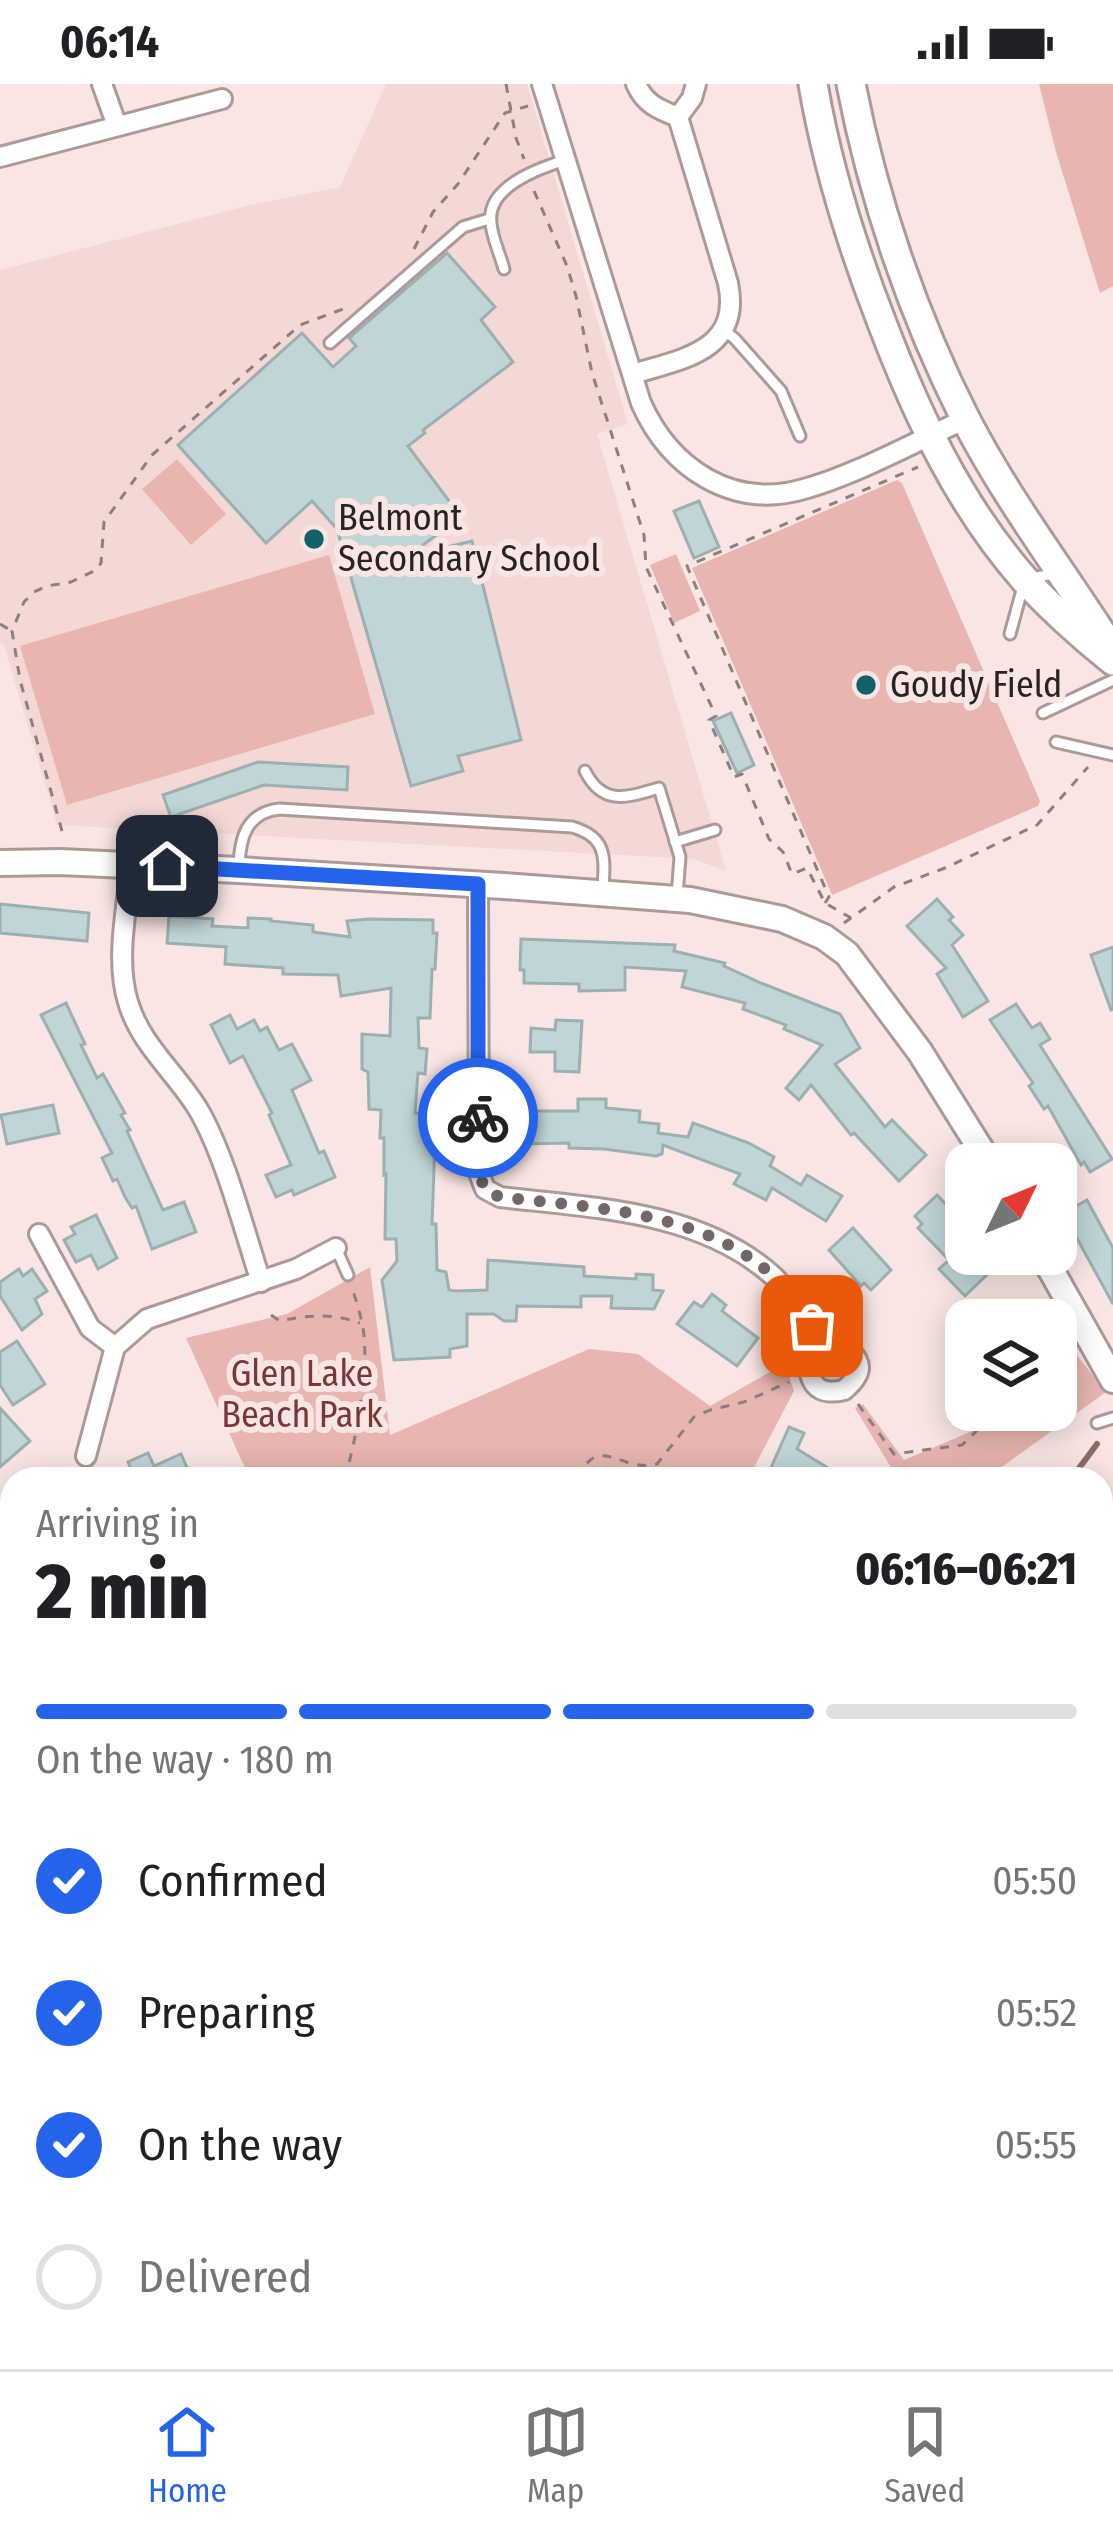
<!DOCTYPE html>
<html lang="en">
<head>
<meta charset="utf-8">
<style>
	:root { --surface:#fff; --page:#f6f6f6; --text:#202124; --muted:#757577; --line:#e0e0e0; --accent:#2563eb }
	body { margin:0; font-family:"Fira Sans Condensed",sans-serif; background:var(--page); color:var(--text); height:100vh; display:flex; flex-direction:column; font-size:45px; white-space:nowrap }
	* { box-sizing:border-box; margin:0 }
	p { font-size:39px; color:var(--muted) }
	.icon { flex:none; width:66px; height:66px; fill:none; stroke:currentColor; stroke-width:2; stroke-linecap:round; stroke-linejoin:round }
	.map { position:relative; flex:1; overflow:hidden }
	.details { position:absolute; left:0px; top:1383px; width:1113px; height:903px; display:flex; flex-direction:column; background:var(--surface); border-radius:36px 36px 0 0; box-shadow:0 6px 30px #0003 }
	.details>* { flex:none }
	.needle { width:78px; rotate:47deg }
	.tools { position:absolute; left:945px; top:1059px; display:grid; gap:24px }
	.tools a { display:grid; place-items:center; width:132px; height:132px; border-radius:24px; background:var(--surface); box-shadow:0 6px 30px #0003; font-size:60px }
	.pin { position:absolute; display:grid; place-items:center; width:102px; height:102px; color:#fff; margin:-51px; border-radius:24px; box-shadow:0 6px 18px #0006 }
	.courier { position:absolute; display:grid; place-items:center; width:120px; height:120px; margin:-60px; border:9px solid #2563eb; border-radius:50%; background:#fff; color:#222; box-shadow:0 3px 15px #0007 }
	.head em { font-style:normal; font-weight:800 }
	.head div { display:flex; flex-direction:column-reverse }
	.head { display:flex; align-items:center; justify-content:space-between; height:204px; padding:0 36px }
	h1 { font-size:78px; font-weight:800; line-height:90px }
	.bar { display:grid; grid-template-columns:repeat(4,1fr); gap:18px 12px; align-content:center; height:144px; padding:0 36px }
	.bar i { height:15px; border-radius:9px; background:var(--line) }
	.bar .selected { background:var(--accent) }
	.bar p { grid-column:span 4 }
	ol { padding:0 36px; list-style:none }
	li { display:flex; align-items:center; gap:36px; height:132px }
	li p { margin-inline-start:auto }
	li .icon { padding:12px; border-radius:50%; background:var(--accent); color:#fff; stroke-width:4 }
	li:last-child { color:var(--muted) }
	li i { width:66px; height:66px; border:6px solid var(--line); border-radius:50% }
	.status { display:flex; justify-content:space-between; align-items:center; height:84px; padding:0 60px; background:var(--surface); direction:ltr }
	.status svg { height:33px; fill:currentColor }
	.dock { display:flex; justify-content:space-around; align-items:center; height:168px; border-top:3px solid var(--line); background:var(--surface); font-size:33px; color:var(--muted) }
	.dock a { display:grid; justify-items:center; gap:6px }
	.dock .selected { color:var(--accent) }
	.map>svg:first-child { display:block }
	.built { fill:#f4d8d5 }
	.green { fill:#e8b5b0 }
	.water { fill:#bc8a86; stroke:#906b68; stroke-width:3 }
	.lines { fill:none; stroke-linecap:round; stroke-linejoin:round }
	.stream { stroke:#906b68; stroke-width:6 }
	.building { fill:#c1d5d6; stroke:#9cafb1; stroke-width:3 }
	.service-casing { stroke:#ac9a98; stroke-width:15 }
	.minor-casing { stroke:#ac9a98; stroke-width:24 }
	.tertiary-casing { stroke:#ac9a98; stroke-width:30 }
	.secondary-casing { stroke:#ac9a98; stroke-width:33 }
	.path { stroke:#8c7f7e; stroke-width:3; stroke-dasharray:9 9; stroke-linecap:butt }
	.service { stroke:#fff; stroke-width:9 }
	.minor { stroke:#fff; stroke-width:18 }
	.tertiary { stroke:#fff; stroke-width:24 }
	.secondary { stroke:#fff; stroke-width:27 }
	.done { stroke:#726766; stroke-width:12; stroke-dasharray:0 21.6 }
	.route { stroke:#2563eb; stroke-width:15 }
	.poi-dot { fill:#126268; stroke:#f9e6e4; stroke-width:4.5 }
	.labels { text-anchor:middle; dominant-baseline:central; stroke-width:12; stroke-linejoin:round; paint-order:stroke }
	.poi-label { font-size:36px; fill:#292222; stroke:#f9e6e4; text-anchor:start }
	.park-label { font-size:36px; fill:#793835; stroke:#f9e6e4 }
</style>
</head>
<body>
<div class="status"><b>06:14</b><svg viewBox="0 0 49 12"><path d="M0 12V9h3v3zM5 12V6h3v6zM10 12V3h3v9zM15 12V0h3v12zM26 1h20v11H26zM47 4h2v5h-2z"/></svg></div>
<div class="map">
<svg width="1113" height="2285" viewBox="0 0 1113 2285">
	<rect width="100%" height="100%" fill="#f9e6e4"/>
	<polygon class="built" points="386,0 527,0 628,340 597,350 726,787 694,775 57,741 4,561 0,560 0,186 250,121 340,103"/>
	<g class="green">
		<polygon points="1039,0 1113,0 1113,202 1100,209 1056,68"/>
		<polygon points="177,375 226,430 191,461 142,405"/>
		<polygon points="897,396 902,399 1040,717 1038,722 832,811 692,484"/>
		<polygon points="676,470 700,527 674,539 650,481"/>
		<polygon points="329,471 375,630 67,721 20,562"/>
		<polygon points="370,1183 390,1351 589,1265 638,1270 710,1322 789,1277 789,1292 794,1307 748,1395 250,1395 186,1254 287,1230"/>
		<polygon points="1065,1256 1106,1308 985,1395 898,1395 855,1324 863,1320 904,1376 991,1339 1002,1326 1056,1326 1056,1267"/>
	</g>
	<polygon class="water" points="12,1671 12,2274 389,2274 401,2285 0,2285 0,1706"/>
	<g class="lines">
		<polyline class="stream" points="1071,1395 1097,1360"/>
	</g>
	<g class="building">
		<polygon points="447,169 495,223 481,236 513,278 423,346 425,349 408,362 461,433 408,472 472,457 521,656 458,672 463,687 411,702 337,445 312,417 266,459 178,361 302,249 333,283 356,262 349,254"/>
		<polygon points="699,417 719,463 694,474 674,427"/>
		<polygon points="731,629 754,681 737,689 713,637"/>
		<polygon points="258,678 348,683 347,706 264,701 171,733 163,711"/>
		<polygon points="937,815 953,833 949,836 963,851 952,861 988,917 963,933 937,890 946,884 907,842"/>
		<polygon points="0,820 89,829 87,857 0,849"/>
		<polygon points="169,832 213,835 212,842 248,844 248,834 271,835 271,837 313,841 313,848 350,853 347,837 368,835 433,836 433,849 437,849 435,885 432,885 430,934 418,934 419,964 427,965 425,990 418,989 415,1029 436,1030 432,1140 436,1140 437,1186 446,1188 449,1206 456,1207 487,1206 488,1176 584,1183 584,1192 636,1195 636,1190 653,1191 653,1206 663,1207 654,1225 611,1224 612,1212 581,1212 581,1223 517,1222 516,1237 504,1237 494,1230 467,1230 467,1262 450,1265 450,1273 394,1276 382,1196 397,1177 396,1155 385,1155 386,1090 384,1091 384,1054 380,1054 381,1026 369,1025 368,988 362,985 362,950 390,952 391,904 341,912 338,891 283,890 283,884 225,880 226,863 167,859"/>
		<polygon points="521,855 675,861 674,867 725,879 724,882 761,899 840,930 860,964 835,980 885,1043 892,1036 926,1071 899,1097 854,1049 851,1051 811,1001 799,1016 786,1004 822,961 784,945 786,941 743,925 745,919 682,903 686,887 625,883 625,906 579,907 579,900 524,899 524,886 520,886"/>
		<polygon points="1113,863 1113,925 1111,926 1091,871"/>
		<polygon points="66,919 85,960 81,961 97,994 103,990 125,1029 121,1031 130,1046 127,1047 163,1126 184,1118 196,1148 152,1165 136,1122 132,1124 125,1113 117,1095 113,1097 102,1074 112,1069 41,931"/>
		<polygon points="1016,920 1032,944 1040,939 1050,955 1040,961 1112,1075 1090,1088 1084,1078 1081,1081 1048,1022 1044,1025 1029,1002 1033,999 990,936"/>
		<polygon points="230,931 237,945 254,936 260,947 267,943 279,966 292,960 311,996 292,1006 319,1069 324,1067 335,1093 294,1111 292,1106 276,1113 266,1091 291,1081 269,1031 272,1029 243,972 230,979 211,941"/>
		<polygon points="556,936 582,937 579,988 555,987 555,968 530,968 531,944 555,946"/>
		<polygon points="578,1015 606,1015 606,1024 640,1027 639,1038 659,1040 658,1049 688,1053 693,1039 749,1059 774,1073 770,1082 801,1101 807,1091 842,1112 826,1137 772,1104 766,1116 734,1100 740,1090 663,1061 662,1070 656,1072 604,1065 569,1064 569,1059 520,1060 519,1027 578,1027"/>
		<polygon points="53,1021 59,1049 7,1060 1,1031"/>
		<polygon points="937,1111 966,1141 966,1170 978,1170 992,1186 965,1212 939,1185 949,1176 918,1144 922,1140 915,1132"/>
		<polygon points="1087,1116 1113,1164 1113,1220 1063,1129"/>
		<polygon points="96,1131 117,1174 98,1185 91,1171 76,1178 64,1156 75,1150 71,1143"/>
		<polygon points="853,1144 891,1186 871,1206 864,1199 861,1202 829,1166"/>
		<polygon points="19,1185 23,1192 32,1185 47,1207 35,1215 42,1230 22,1246 0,1212 0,1198"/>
		<polygon points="712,1210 726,1221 722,1227 758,1254 737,1282 677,1240 694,1218 702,1223"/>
		<polygon points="17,1257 45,1300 13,1321 0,1301 0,1268"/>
		<polygon points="0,1324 30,1357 0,1383"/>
		<polygon points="789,1343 804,1349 797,1365 846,1395 766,1395"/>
		<polygon points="148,1369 154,1382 181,1370 192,1395 128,1395 134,1392 128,1378"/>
	</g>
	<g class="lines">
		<defs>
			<g id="service">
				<path d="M504 185C500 170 492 154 491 139 486 103 539 84 566 76"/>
				<polyline points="724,246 735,255 781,307 800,352"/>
				<polyline points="330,259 463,143 489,135"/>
				<polyline points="1010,550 1025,495 1054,490"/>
				<polyline points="1043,629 1113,596"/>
				<polyline points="1056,658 1113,671"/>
				<path d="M585 687C603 723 628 713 659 704L680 773 677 812"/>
				<polyline points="675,758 715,746"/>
				<path d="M239 782C240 754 246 729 279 725L572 743C607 753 605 773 603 804"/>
				<polyline points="336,1164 348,1191"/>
				<polyline points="1097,1339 1113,1334"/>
				<polyline points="1101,1423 1113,1425"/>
			</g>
			<g id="minor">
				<polyline points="102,0 117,42"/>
				<path d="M542 0 641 319C670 384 732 426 804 405 856 391 916 357 966 335"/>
				<path d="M636 0C645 20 658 25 678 33"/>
				<polyline points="678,33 692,14 696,0"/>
				<polyline points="0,73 222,15"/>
				<path d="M633 290C682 275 742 267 728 199L678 33"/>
				<path d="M131 781C127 824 115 876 128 918 140 960 176 989 198 1025 225 1071 244 1146 261 1198"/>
				<path d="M478 800 479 1089 485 1105 500 1113C592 1124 698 1126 772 1191 788 1205 797 1226 812 1241 830 1259 885 1272 844 1306 798 1317 809 1269 812 1242"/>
				<polyline points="39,1150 90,1244 115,1263"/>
				<polyline points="86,1372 115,1263 147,1235 296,1185 336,1164"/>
				<polyline points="1101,2115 1113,2111"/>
			</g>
			<g id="tertiary">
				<polyline points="0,779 60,778 239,786 504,802 690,816 782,835 824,853 847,870 920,968 990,1080"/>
				<polyline points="1042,1170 1113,1296"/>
			</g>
			<g id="secondary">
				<path d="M813 0C827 82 852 162 882 239 917 331 959 421 1025 496 1052 525 1082 552 1113 577"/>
				<path d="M851 0C873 114 913 232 966 336 1008 417 1064 490 1113 567"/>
			</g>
		</defs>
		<use href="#service" class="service-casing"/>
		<use href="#minor" class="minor-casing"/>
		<use href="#tertiary" class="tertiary-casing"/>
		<use href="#secondary" class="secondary-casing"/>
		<g class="path">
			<polyline points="506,0 516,54 524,75"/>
			<polyline points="534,107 567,182 576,212 592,289 644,451 646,483 716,632 709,636 734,693 742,690 769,755 783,768 792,790 807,784 825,819 851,834"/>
			<polyline points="414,165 433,128 458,100 505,29 528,22"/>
			<polyline points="0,540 10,546"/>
			<polyline points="62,747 20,596 12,547 24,518 34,508 47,502 71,498 96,486 101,479 104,438 152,371 300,241 343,225"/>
			<polyline points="825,819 829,813 687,482 918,383"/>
			<polyline points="844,839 894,803 945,784 1037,741 1088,683"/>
			<path d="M271 1231 280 1237C308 1231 332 1229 360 1239"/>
			<polyline points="1056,1276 1065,1262"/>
			<polyline points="858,1320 894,1370 962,1361 998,1326"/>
			<path d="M344 1395C356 1362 368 1286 364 1251 362 1235 357 1219 352 1204"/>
			<path d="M578 1395C597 1347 623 1390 657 1380L694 1333 710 1326 744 1318 789 1298"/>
		</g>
		<use href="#service" class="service"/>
		<use href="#minor" class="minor"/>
		<use href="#tertiary" class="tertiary"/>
		<use href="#secondary" class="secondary"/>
	</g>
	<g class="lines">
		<path class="done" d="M478 1034 479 1089 485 1106 500 1113C592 1124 699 1126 772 1191 788 1205 800 1224 812 1242"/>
		<polyline class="route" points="167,782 478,800 478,1034"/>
	</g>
	<g class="poi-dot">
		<circle cx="314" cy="455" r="12"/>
		<circle cx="866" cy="601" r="12"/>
	</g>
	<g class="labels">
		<g class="poi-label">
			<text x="338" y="434">Belmont<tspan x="338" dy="41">Secondary School</tspan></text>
			<text x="890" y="601">Goudy Field</text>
		</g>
		<g class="park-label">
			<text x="302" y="1290">Glen Lake<tspan x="302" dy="41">Beach Park</tspan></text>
		</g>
	</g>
</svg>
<div class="tools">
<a><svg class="needle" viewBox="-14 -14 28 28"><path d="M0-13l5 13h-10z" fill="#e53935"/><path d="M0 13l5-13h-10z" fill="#757577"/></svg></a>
<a><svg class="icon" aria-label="layers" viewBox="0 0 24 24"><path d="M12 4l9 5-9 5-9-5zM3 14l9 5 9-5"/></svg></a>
</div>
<div class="pin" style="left:812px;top:1242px;background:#ea580c"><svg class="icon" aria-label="bag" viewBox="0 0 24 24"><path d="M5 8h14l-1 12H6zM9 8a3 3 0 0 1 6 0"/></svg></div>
<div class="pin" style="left:167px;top:782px;background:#1f2937"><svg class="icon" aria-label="home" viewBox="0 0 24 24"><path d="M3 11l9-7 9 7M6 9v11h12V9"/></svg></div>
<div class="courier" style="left:478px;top:1034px"><svg class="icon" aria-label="bike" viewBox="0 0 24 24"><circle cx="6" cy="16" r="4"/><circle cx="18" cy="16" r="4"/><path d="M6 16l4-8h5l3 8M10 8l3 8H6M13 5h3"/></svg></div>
<section class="details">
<div class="head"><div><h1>2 min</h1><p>Arriving in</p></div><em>06:16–06:21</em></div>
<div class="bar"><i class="selected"></i><i class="selected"></i><i class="selected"></i><i></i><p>On the way · 180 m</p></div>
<ol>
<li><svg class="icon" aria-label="check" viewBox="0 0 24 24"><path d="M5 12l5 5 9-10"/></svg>Confirmed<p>05:50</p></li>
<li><svg class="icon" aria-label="check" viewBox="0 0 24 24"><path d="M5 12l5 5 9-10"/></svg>Preparing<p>05:52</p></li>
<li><svg class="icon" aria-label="check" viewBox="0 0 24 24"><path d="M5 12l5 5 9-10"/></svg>On the way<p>05:55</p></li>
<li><i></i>Delivered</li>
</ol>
</section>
</div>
<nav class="dock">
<a class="selected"><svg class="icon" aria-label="home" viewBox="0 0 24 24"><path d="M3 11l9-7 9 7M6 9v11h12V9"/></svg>Home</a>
<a><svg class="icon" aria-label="map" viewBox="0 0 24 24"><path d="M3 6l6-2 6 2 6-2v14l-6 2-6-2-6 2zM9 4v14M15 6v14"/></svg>Map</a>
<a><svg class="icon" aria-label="saved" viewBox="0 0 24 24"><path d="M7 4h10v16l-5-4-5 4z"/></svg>Saved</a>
</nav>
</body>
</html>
